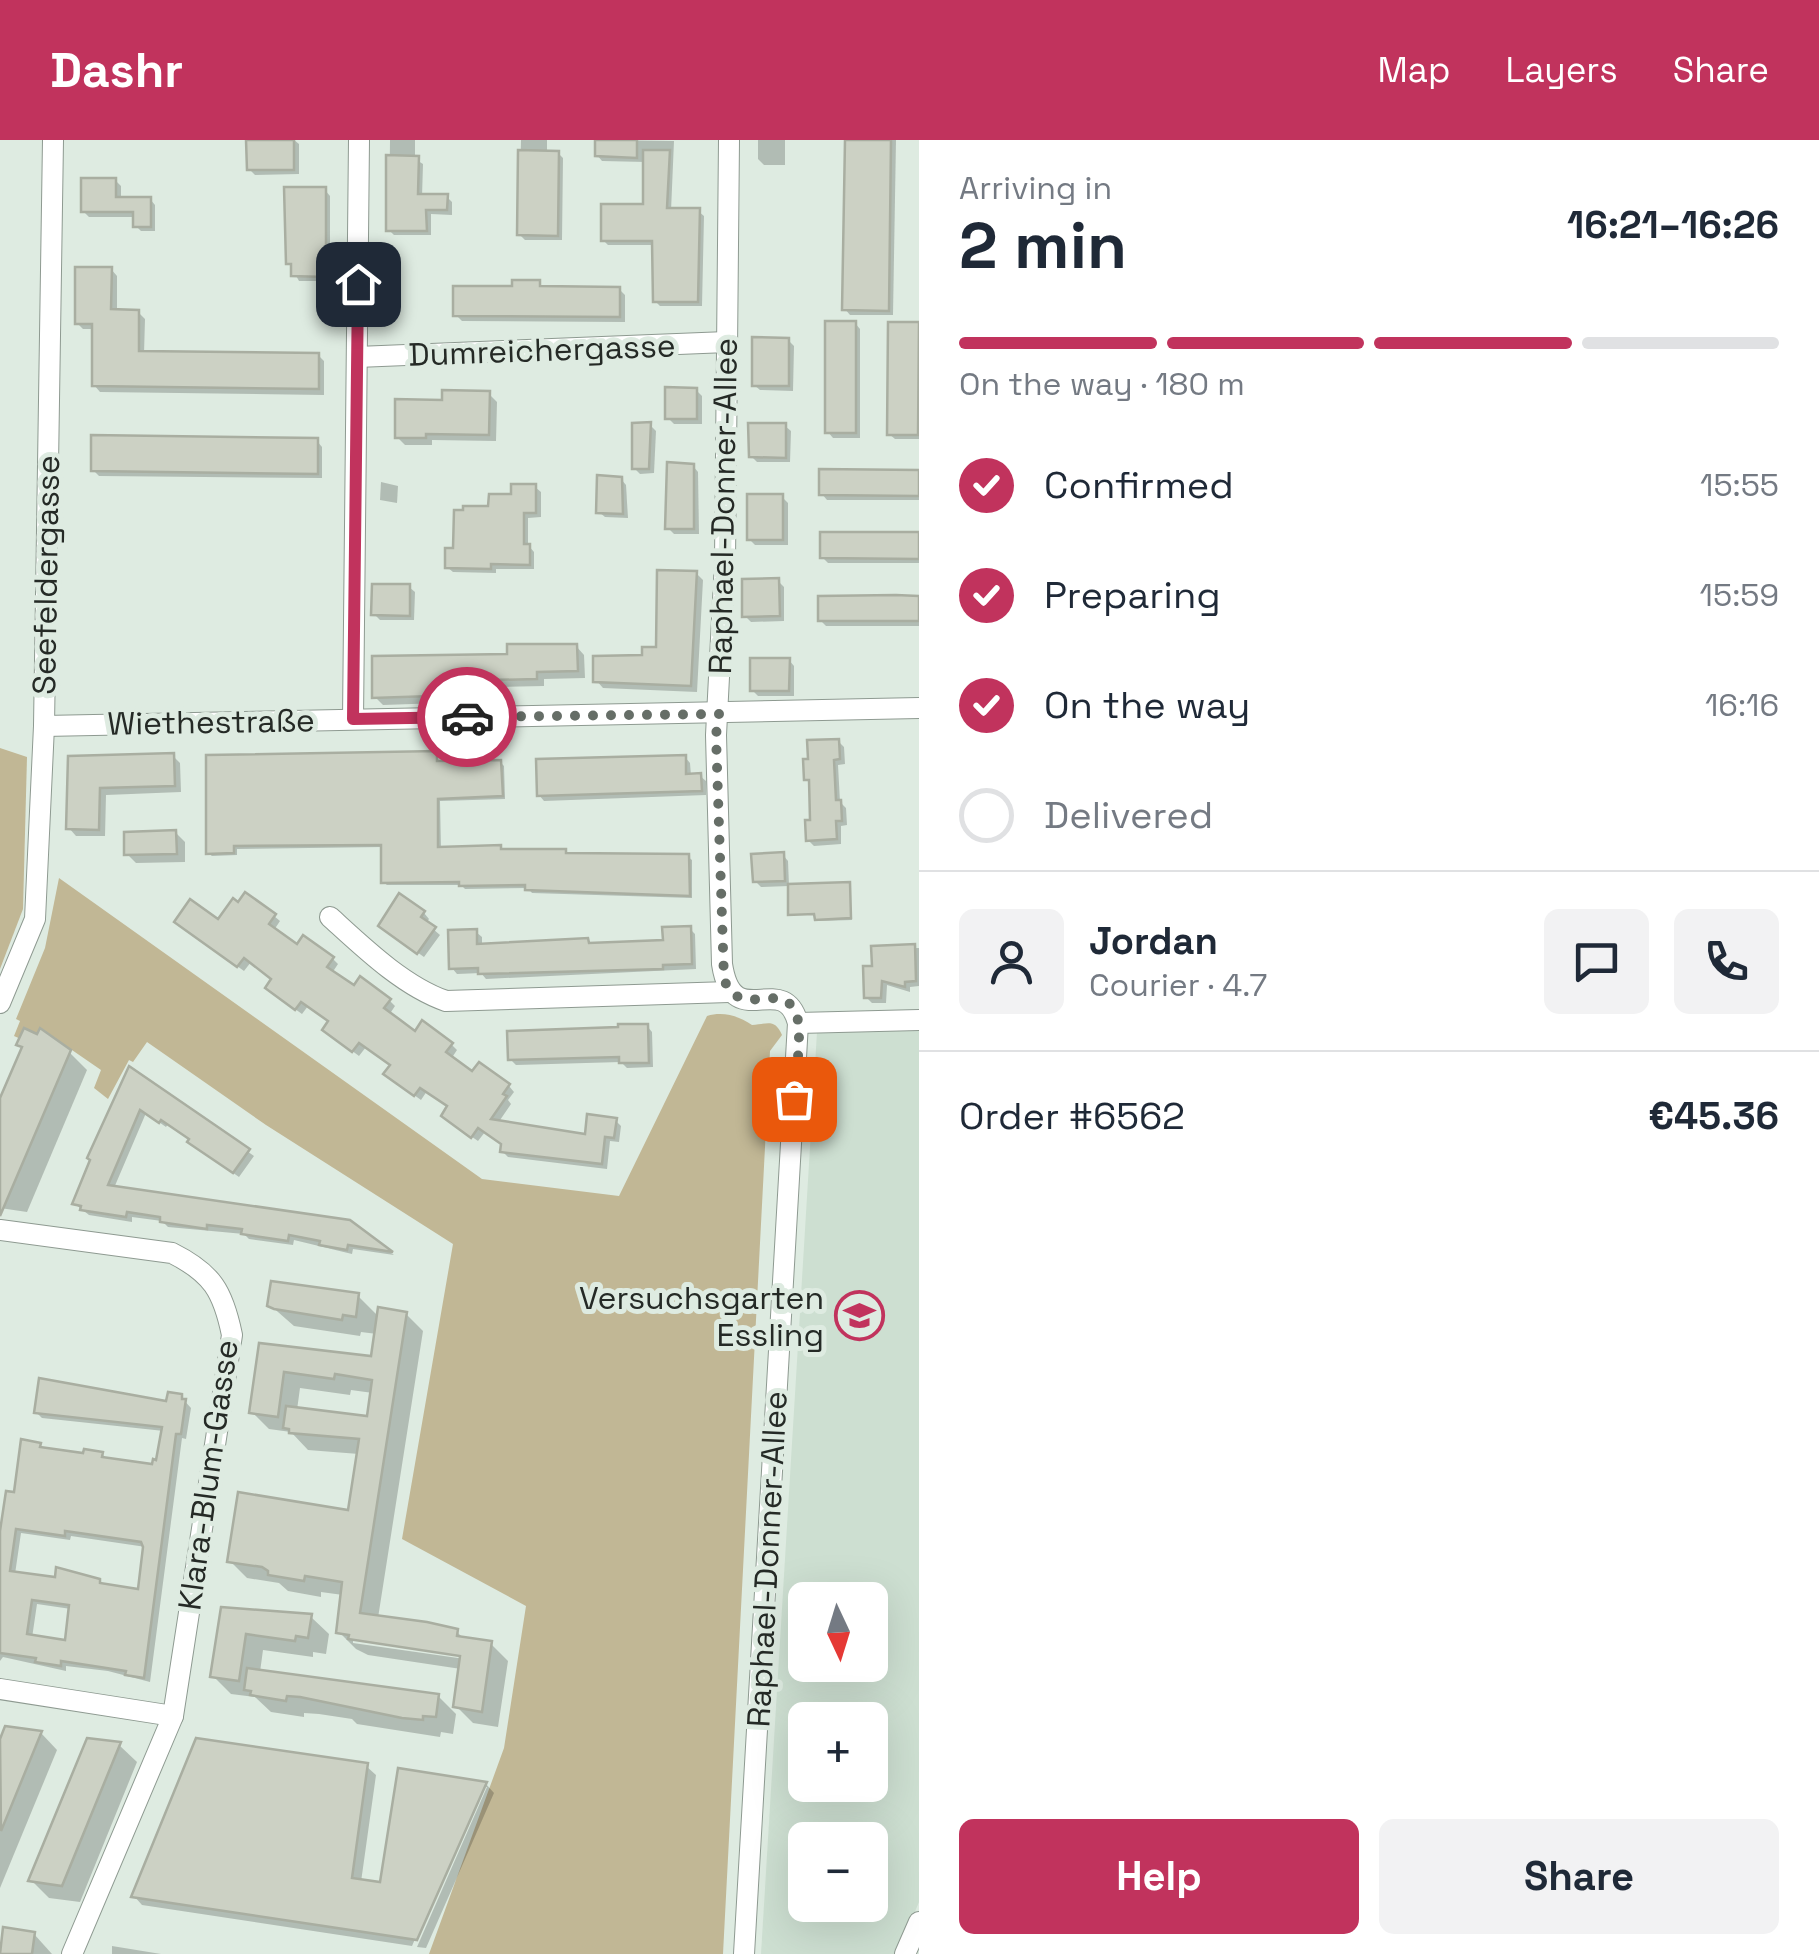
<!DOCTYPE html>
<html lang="en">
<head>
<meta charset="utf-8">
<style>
	:root { --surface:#fff; --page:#f2f2f3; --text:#1f2937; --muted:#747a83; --line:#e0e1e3; --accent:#c1335d }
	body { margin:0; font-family:"Space Grotesk",sans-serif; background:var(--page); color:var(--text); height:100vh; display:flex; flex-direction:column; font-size:38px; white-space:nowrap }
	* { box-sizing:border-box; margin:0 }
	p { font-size:32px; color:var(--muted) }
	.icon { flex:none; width:55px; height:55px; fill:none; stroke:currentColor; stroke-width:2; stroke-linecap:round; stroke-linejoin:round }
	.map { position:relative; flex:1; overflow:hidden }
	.details { display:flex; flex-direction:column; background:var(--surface); width:900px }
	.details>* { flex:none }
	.needle { width:65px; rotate:176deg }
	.buttons { position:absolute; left:788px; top:1442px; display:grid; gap:20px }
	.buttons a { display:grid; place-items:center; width:100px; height:100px; border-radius:15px; background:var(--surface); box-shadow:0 10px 40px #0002; font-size:50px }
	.pin { position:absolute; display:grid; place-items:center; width:85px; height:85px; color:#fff; margin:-42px; border-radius:20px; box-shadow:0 5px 15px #0006 }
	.courier { position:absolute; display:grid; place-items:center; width:100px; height:100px; margin:-50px; border:8px solid #c1335d; border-radius:50%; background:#fff; color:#222; box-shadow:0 2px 12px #0007 }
	.head em { font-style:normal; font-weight:800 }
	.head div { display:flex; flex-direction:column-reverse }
	.head { display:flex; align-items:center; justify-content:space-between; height:170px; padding:0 40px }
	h1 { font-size:65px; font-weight:800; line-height:75px }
	.bar { display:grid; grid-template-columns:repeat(4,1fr); gap:15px 10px; align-content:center; height:120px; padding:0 40px }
	.bar i { height:12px; border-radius:8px; background:var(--line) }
	.bar .active { background:var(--accent) }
	.bar p { grid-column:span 4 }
	.line { display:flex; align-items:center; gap:25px; padding:0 40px; border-top:2px solid var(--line) }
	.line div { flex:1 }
	.round { display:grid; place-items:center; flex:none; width:105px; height:105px; border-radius:15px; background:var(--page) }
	ol { padding:0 40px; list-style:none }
	li { display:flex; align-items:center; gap:30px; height:110px }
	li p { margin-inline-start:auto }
	li .icon { padding:10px; border-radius:50%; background:var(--accent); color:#fff; stroke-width:4 }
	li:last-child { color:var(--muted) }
	li i { width:55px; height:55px; border:5px solid var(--line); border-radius:50% }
	.cta { display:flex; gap:20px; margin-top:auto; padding:20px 40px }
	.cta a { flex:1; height:115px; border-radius:15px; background:var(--accent); color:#fff; font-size:40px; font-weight:800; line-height:115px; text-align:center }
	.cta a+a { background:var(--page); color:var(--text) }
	header { display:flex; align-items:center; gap:60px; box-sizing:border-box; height:140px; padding:0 50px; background:var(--accent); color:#fff }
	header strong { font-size:48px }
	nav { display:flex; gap:55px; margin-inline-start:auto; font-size:35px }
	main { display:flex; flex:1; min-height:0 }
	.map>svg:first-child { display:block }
	.built { fill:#cddfd1; fill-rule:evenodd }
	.green { fill:#c1b795 }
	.shadow { fill:#0003; fill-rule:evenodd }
	.building { fill:#ccd1c4; stroke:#a9aea1; stroke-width:2.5; fill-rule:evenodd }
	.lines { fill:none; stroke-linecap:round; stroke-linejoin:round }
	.minor-casing { stroke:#8e9a91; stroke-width:22 }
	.minor { stroke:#fff; stroke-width:20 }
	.done { stroke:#666e67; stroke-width:10; stroke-dasharray:0 18 }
	.route { stroke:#c1335d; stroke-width:12 }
	.labels { text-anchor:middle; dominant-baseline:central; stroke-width:10; stroke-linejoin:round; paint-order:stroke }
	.street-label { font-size:32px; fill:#252a26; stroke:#deebe1 }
	.poi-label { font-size:32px; fill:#252a26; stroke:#deebe1; text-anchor:end }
</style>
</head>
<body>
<header>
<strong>Dashr</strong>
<nav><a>Map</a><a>Layers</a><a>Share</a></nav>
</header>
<main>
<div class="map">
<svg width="919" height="1814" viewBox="0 0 919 1814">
	<rect width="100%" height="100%" fill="#deebe1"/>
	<path class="built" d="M919 889V1762L897 1814H761L817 892ZM805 1460H870V1525H805ZM805 1580H870V1645H805ZM805 1700H870V1765H805Z"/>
	<g class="green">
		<polygon points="0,608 27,617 23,769 0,829"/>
		<path d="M59 738 482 1039 619 1056 707 876C723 871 739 876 752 885 767 884 775 878 782 895L770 911 723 1814H429L504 1608 526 1466 402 1399 453 1104 266 985 147 902 133 922 129 920 108 959 94 948 101 930 40 888 32 904 14 896 20 881 16 879 45 808Z"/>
	</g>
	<g class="shadow">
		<polygon points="249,0 294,0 299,4 299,34 255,35 249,29"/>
		<polygon points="390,0 415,0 415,19 423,24 422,57 447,57 452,62 452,75 431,74 431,95 394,95 389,90"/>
		<polygon points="521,0 547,0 547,13 558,13 563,18 562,100 525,100 519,94"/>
		<polygon points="598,0 674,1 671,71 698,71 704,76 702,166 660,166 655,161 655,105 608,105 603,100 646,67 646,22 602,21 597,15"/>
		<polygon points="758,0 785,0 785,25 764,25 758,19"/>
		<polygon points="847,0 896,0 893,175 850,175 845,169"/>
		<polygon points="115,40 121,46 121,59 150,59 155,65 155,91 141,91 136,86 136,77 89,77 83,71"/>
		<polygon points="325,50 330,56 330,141 299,141 289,123"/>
		<polygon points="111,129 117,136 117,172 138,172 145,179 144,214 318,215 324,221 324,255 100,252 94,245 94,189 83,189 77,183"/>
		<polygon points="539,143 545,149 619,149 625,155 625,182 462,181 456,175 515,148"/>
		<polygon points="855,183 860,189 860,298 833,298 828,292"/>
		<polygon points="918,184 919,299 895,299 889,294"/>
		<polygon points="788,200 794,206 793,251 760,250 754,245"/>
		<polygon points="696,250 702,256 702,284 674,284 668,278"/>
		<polygon points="489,254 497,262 496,301 432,300 432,305 405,305 397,297 444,262"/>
		<polygon points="650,285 656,291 654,333 640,334 634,328"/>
		<polygon points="785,286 791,291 790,322 757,322 751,316"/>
		<polygon points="317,301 322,307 322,338 99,336 93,330"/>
		<polygon points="693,326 698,332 699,394 674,394 668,388"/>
		<polygon points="919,332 919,360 827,360 822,354"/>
		<polygon points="621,339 626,345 628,378 605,377 599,372"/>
		<polygon points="381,342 398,346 397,363 380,360"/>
		<polygon points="535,347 541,352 541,377 528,378 528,405 534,412 534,429 496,429 496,433 453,432 447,427 456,411 491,369"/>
		<polygon points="782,357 788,363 788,405 755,405 749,399"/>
		<polygon points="919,395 919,423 828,423 822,417"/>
		<polygon points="696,433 703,440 697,552 603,548 596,540 659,510"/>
		<polygon points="778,441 784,447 784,481 751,482 745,476"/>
		<polygon points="409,447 415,452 414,480 380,480 374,474"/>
		<polygon points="919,458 919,486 826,486 820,480"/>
		<polygon points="576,506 584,515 585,538 544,539 544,546 499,547 500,561 383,565 375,557 510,517"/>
		<polygon points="789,520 794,526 794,556 758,556 752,550"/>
		<polygon points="838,601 844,607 845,624 838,625 840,662 846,668 847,685 841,686 841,704 814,706 808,700 812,683 811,644 806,639 810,621"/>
		<polygon points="436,614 440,624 500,622 504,626 505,659 440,661 441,710 500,708 504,712 565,712 569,715 688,717 692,720 692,758 532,753 528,748 465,749 461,745 387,745 383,742 383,707 237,709 237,715 212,716 208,713"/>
		<polygon points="173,616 180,623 181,652 106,655 105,696 76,696 69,688 71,619"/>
		<polygon points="685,617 690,623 691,636 700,636 706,641 706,655 544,661 539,655"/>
		<polygon points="176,693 185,702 185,722 136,723 127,714"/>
		<polygon points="783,715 788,721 789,746 761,747 755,741"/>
		<polygon points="849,744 852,780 819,781 817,775 791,774"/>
		<polygon points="400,756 424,773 429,779 426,783 440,795 424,817 387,791"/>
		<polygon points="274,776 280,781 274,790 297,807 333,819 338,824 332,833 355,848 361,840 390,861 395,866 389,875 415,894 451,904 457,910 451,919 473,935 480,925 509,946 514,952 508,960 511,964 498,983 587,997 615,980 621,986 619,1002 610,1001 607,1029 508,1017 502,1011 503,1005 485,992 478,1001 449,981 450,967 427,951 421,960 392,939 393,926 366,907 359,916 331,895 331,882 308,866 302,874 274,854 274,840 251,822 244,831 183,787"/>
		<polygon points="690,789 695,794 696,829 486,839 481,833 457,834 452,828 476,792 482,797 482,806 587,801 592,805 665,803"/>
		<polygon points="919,808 919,846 910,847 910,852 887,845 886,863 872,863 866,857 875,828 874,809"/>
		<polygon points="647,886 652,892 653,927 627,928 621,922 516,925 510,919"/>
		<polygon points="69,912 87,930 27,1072 0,1068 0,965"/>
		<polygon points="131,930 254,1016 239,1037 196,1007 191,1000 168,984 166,987 146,973 114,1048 349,1083 394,1115 353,1109 352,1114 294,1100 293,1105 249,1099 244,1094 168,1087 162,1081 132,1077 132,1082 89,1075 75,1064"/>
		<path d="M358 1156 379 1177 406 1174 423 1191 378 1478 456 1491 465 1500 491 1504 508 1521 498 1587 473 1583 456 1566 461 1529 368 1515 356 1509 339 1492 343 1455 321 1452V1457L288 1451 279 1443 247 1438 230 1421 350 1373 359 1314 308 1310 291 1292 269 1289 252 1272 261 1205 373 1218 377 1194 361 1192 360 1196 294 1186 270 1165ZM300 1248 350 1255 351 1250 373 1253 369 1279 297 1270ZM353 1497 473 1515 472 1520 353 1503Z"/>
		<path d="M181 1257 191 1268 186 1299 182 1298 150 1542 108 1531 66 1526V1531L3 1517 0 1521V1408L16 1355 39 1305 45 1310 85 1316 102 1314 108 1320 154 1326 158 1322 164 1291 42 1278 36 1272 167 1264ZM21 1393 70 1400 71 1396 146 1407 140 1452 105 1446 99 1441 15 1434ZM37 1464 71 1469 67 1503 32 1498Z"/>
		<polygon points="223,1469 311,1477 329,1494 326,1514 313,1512 313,1517 263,1510 260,1532 438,1556 456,1574 453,1594 441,1592 440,1597 357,1584 352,1579 319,1574 304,1573 304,1577 271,1572 255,1557 231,1554 213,1536"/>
		<polygon points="12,1589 41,1593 57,1610 0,1748 0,1610"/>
		<polygon points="197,1600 366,1626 376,1635 361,1742 382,1745 400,1631 486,1644 494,1653 426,1808 417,1807 487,1647 481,1647 412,1806 142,1765 134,1756"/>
		<polygon points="119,1605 137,1622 80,1762 49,1758 31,1740"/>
		<polygon points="34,1794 52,1814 1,1814"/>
		<polygon points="112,1806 161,1814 112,1814"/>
	</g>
	<g class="building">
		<polygon points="246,0 294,0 294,30 247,30"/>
		<polygon points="595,0 637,0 637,18 595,16"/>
		<polygon points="845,0 891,0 889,171 842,170"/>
		<polygon points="518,10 559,11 558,96 517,95"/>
		<polygon points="643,10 670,10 667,68 700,68 698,162 653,162 652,101 601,101 601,64 643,64"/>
		<polygon points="386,15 419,16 418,54 448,54 447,70 426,70 427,91 386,91"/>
		<polygon points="81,38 116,38 116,57 151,57 151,87 133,87 133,72 81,72"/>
		<polygon points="284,47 326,47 326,137 291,136 291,124 286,124"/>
		<polygon points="75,127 112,127 111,169 139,170 139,211 319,213 319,249 92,246 92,184 75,184"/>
		<polygon points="512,140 540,140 540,146 620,147 620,177 453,176 453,146 512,146"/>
		<rect x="825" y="181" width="31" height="112"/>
		<polygon points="888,182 919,182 918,295 887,295"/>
		<polygon points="752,197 789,198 789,246 752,246"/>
		<polygon points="665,247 697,248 697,279 665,279"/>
		<polygon points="442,250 490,251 489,295 426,294 426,298 395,298 395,259 442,260"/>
		<polygon points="651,282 649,329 632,329 632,283"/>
		<polygon points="748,283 786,283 786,318 749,317"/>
		<polygon points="91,295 318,298 318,334 91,331"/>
		<polygon points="667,322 694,324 694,389 665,389"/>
		<polygon points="819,329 919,330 919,356 819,355"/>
		<polygon points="597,335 622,337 623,374 596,373"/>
		<polygon points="511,344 536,344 536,373 524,373 524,404 530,404 530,425 491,424 491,429 445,428 445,408 453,408 454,370 463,370 463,366 488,366 489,354 511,354"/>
		<rect x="747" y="354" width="36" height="46"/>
		<polygon points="820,392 919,392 919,419 820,418"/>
		<polygon points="657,430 697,431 691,546 593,542 593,516 642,515 642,507 656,507"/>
		<polygon points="779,438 780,476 742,477 742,439"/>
		<polygon points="372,444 410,444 410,476 371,475"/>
		<polygon points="896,455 919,456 919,481 818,481 818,456"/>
		<polygon points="507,504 577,504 578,531 537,532 537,539 492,540 492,554 372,558 372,516 507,514"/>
		<polygon points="750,518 790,518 789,551 750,551"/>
		<polygon points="839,599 840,619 834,620 836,660 841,660 842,681 836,681 837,699 806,701 805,680 810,680 809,640 804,640 803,619 808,619 807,600"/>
		<polygon points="437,611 437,621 501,620 503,656 438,659 438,707 501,705 501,709 566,709 566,713 689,714 690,756 525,750 525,745 459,746 459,742 381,743 381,705 234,706 234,713 206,714 206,615"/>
		<polygon points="174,613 175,646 100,648 99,690 66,689 68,616"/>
		<polygon points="686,615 686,634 701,633 702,651 537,656 536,619"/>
		<polygon points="176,690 177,714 124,715 124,692"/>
		<polygon points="784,712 785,741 753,742 751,714"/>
		<polygon points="850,742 851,778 815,780 814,774 788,775 788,744"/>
		<polygon points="245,752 276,774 269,784 297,804 303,795 334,817 327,827 354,845 360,836 391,859 384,868 399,879 415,891 422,880 453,903 446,912 472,931 479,922 510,944 503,954 507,956 491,979 585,994 587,974 617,978 614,998 605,997 602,1024 500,1012 501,1004 478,988 471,998 441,976 447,966 420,948 414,956 383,934 390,925 359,903 352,912 322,890 328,881 301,862 295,870 265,848 271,839 244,818 237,827 174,782 190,759 218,779 233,758 238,762"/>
		<polygon points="399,753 425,771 421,777 436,787 417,814 378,786"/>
		<polygon points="691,786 692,824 663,825 663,829 478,834 478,828 449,829 448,790 477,789 477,804 588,798 589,803 663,800 662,787"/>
		<polygon points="915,804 916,841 905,842 905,847 882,841 881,858 864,858 863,826 872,826 871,806"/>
		<polygon points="618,884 648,884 649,923 619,923 619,917 508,920 507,891 618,887"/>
		<polygon points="24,888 37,894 40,888 71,910 0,1076 0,958 22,907 16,905"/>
		<polygon points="129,926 250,1009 233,1033 187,1002 189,999 161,980 159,983 140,970 108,1045 350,1080 393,1112 348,1105 347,1110 319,1105 320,1101 289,1095 288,1101 241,1094 242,1089 207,1085 207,1089 160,1082 160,1077 127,1072 126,1077 80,1070 81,1066 72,1064 90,1020 87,1018"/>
		<polygon points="271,1141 359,1153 356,1177 343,1175 342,1180 274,1169 267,1166"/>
		<polygon points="378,1167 407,1172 360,1473 427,1482 458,1489 457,1496 492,1501 482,1572 453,1567 460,1516 348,1499 349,1495 336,1493 342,1442 305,1436 304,1441 268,1435 268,1431 262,1427 227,1422 238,1352 348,1370 359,1299 289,1293 289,1289 283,1288 286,1266 367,1276 372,1240 335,1234 334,1239 284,1232 278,1277 249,1273 259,1203 371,1216"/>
		<path d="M39 1238 166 1261 168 1252 182 1254V1259H186L181 1294H176L144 1538 125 1535 126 1531 61 1521V1526L35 1522 36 1518 0 1513V1391L6 1351 14 1352 21 1299 41 1303 40 1307 83 1313 84 1309 103 1312 102 1317 152 1324 153 1319 156 1320 162 1287 34 1273ZM16 1389 65 1396V1391L141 1402 143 1407 138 1449 100 1443V1439L56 1427 55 1437 10 1431ZM32 1460 69 1465 65 1500 27 1494Z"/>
		<polygon points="221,1467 312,1474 308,1498 296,1496 295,1501 246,1494 239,1541 210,1537"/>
		<polygon points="247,1528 439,1554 436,1577 423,1576 423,1580 402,1578 300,1557 287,1556 286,1561 250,1555 251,1551 244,1550"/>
		<polygon points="5,1586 42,1591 1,1691 0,1599"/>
		<polygon points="87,1598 121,1602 62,1746 28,1741"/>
		<polygon points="196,1598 368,1623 352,1738 380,1742 398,1628 487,1642 417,1800 131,1757"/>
		<polygon points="3,1787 35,1792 32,1814 0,1814"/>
	</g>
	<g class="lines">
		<defs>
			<g id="minor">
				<path d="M729 0 725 421 716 595 722 824C733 896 783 828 798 883L744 1814"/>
				<polyline points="357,217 727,202"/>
				<polyline points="353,579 359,0"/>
				<polyline points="44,586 919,568"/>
				<path d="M330 777C363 807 403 846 446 861L729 852"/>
				<polyline points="0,863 35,779 44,586 53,0"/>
				<polyline points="798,883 919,880"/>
				<path d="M0 1090 172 1113C212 1133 223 1151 232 1195L173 1576"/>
				<polyline points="0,1549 173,1576 72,1814"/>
				<polyline points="905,1814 919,1782"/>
			</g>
		</defs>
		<use href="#minor" class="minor-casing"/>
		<use href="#minor" class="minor"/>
	</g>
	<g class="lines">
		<path class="done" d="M467 577 719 574 716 595 724 839C739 881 779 840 795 871 804 888 795 938 794 959"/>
		<polyline class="route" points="358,144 353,579 467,577"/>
	</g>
	<defs>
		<symbol id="university-ring" viewBox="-11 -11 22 22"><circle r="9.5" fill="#deebe1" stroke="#c1335d" stroke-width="1.5"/><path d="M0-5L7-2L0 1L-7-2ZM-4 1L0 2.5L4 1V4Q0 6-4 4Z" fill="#c1335d"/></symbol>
	</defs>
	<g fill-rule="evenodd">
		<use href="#university-ring" x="832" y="1148" width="55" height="55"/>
	</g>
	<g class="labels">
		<g class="street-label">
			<text transform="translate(542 210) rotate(-2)">Dumreichergasse</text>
			<text transform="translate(723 366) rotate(-89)">Raphael-Donner-Allee</text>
			<text transform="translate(46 435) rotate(-89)">Seefeldergasse</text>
			<text transform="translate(211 582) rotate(-1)">Wiethestraße</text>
			<text transform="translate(208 1335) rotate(-82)">Klara-Blum-Gasse</text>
			<text transform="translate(767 1419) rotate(-87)">Raphael-Donner-Allee</text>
		</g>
		<g class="poi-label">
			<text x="824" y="1158">Versuchsgarten<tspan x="824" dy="37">Essling</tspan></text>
		</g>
	</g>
</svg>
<div class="buttons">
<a><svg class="needle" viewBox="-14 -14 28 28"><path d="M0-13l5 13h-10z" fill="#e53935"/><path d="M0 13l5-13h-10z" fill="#747a83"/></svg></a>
<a>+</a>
<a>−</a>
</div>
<div class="pin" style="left:794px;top:959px;background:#ea580c"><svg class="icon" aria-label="bag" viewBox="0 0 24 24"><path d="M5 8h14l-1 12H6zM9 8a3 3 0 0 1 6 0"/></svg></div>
<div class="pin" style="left:358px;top:144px;background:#1f2937"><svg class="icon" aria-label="home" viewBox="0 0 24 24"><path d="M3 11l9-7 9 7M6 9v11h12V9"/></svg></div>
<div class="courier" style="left:467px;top:577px"><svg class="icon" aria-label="car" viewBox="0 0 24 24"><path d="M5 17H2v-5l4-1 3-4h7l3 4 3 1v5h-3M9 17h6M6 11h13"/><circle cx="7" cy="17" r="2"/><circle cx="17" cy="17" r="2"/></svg></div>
</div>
<section class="details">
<div class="head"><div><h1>2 min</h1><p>Arriving in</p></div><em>16:21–16:26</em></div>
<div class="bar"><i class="active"></i><i class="active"></i><i class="active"></i><i></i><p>On the way · 180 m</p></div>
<ol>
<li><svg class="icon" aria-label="check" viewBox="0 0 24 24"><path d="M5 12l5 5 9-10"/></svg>Confirmed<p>15:55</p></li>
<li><svg class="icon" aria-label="check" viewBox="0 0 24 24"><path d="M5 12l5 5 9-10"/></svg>Preparing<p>15:59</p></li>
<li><svg class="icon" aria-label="check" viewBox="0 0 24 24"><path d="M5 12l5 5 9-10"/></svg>On the way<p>16:16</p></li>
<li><i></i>Delivered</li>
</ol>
<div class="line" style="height:180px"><a class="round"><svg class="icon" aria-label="person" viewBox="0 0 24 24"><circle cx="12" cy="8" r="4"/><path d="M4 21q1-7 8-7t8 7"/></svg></a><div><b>Jordan</b><p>Courier · 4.7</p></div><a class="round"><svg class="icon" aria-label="chat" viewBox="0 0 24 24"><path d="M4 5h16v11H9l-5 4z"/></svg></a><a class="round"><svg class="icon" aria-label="phone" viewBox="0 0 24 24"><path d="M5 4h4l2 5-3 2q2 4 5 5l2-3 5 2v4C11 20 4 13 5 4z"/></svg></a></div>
<div class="line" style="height:130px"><div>Order #6562</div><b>€45.36</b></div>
<div class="cta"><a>Help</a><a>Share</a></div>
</section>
</main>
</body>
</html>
